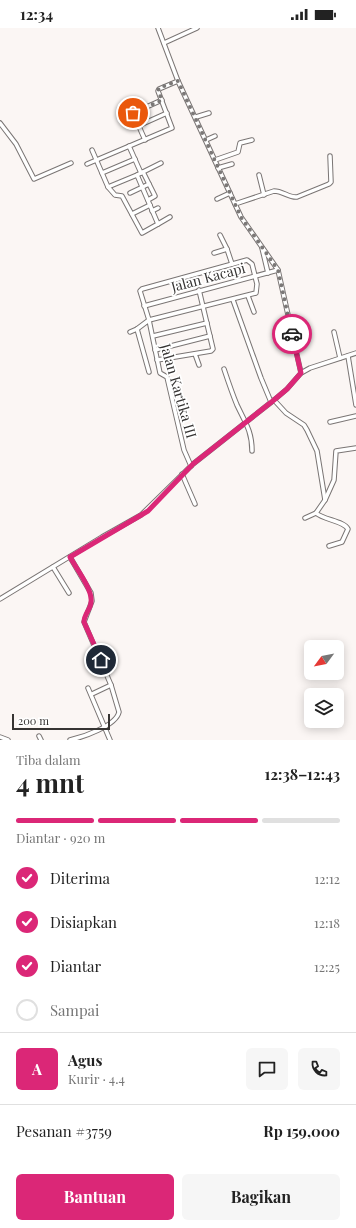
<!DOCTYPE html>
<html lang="id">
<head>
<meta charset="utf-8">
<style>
	:root { --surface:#fff; --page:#f6f6f6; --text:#222; --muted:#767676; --line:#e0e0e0; --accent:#db2777 }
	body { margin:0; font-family:"Playfair Display",serif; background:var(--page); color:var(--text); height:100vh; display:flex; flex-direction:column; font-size:15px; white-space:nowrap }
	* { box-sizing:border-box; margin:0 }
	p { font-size:13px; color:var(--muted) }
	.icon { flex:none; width:22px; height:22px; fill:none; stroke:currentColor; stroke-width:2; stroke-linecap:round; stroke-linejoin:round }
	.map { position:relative; height:712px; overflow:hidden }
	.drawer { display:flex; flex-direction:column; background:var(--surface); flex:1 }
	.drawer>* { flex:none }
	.needle { width:26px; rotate:238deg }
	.fabs { position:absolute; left:304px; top:612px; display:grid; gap:8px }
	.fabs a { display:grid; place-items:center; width:40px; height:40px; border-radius:6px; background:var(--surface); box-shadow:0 2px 10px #0003; font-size:20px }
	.scale { position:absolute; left:12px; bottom:10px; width:98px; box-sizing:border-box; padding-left:4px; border:2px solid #363433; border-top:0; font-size:11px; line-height:14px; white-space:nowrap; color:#363433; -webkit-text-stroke:3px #fff; paint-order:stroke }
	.pin { position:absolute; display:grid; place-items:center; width:34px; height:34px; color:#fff; margin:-17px; border:2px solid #fff; border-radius:50%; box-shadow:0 1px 4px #0007 }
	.courier { position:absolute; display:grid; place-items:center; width:40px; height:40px; margin:-20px; border:3px solid #db2777; border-radius:50%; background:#fff; color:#222; box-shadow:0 1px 5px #0007 }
	.overview em { font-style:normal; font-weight:700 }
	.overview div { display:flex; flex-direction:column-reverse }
	.overview { display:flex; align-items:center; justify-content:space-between; height:68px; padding:0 16px }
	h1 { font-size:26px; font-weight:700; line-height:30px }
	.bar { display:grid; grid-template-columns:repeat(4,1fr); gap:6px 4px; align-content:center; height:48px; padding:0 16px }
	.bar i { height:5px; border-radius:3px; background:var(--line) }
	.bar .on { background:var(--accent) }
	.bar p { grid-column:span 4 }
	.line { display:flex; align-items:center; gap:10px; padding:0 16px; border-top:1px solid var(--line) }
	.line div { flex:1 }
	.round { display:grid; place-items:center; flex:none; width:42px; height:42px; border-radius:6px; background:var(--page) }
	ol { padding:0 16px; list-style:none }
	li { display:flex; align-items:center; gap:12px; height:44px }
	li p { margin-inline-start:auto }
	li .icon { padding:4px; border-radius:50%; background:var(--accent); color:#fff; stroke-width:4 }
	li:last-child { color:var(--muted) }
	li i { width:22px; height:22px; border:2px solid var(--line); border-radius:50% }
	.button { display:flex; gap:8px; margin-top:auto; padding:8px 16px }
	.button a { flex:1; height:46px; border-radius:6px; background:var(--accent); color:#fff; font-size:16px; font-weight:700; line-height:46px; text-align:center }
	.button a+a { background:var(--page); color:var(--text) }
	.status { display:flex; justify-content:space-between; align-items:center; height:28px; padding:0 20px; background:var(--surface); direction:ltr }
	.status svg { height:11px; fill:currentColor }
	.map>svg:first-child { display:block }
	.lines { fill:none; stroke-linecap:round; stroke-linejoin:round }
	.minor-casing { stroke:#7a7574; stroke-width:5.5 }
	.minor { stroke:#fff; stroke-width:3.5 }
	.done { stroke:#7b7877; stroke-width:4; stroke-dasharray:0 7.2 }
	.route { stroke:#db2777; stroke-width:5 }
	.labels { text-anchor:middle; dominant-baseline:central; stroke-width:3.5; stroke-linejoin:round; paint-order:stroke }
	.street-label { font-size:14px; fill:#363433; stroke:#fff }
</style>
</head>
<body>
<div class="status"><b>12:34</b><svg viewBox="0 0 49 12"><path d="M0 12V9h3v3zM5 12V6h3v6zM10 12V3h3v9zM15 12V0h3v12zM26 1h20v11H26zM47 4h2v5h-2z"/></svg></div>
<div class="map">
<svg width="356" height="712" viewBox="0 0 356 712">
	<rect width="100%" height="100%" fill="#fbf6f4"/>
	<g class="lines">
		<defs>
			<g id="minor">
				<polyline points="158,0 178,53 241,189 278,242 301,345"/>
				<polyline points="164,15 197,0"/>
				<polyline points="196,89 209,85"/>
				<polyline points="0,95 16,116 34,151 71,135"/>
				<polyline points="138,98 167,85"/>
				<polyline points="145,112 133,85 162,72"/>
				<polyline points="206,112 215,108"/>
				<polyline points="129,118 141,145"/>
				<polyline points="92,122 108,159 115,167 122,168 142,205 158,196 137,147"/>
				<polyline points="215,132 238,124 240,115 252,112"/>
				<polyline points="87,136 172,100 158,63 159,61 178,53"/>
				<polyline points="218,140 232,136"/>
				<polyline points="143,144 155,168 148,172"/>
				<polyline points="102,145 135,131"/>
				<polyline points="259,147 264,167"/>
				<polyline points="108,159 137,147 161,135"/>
				<polyline points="130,165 149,156"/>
				<polyline points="217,171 230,165"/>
				<path d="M235 176 274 163C283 163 289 170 297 169L329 156 331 154 330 128"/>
				<polyline points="152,183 158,180"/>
				<polyline points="132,186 150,177"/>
				<polyline points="158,196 170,189"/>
				<polyline points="220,207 227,221 232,236"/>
				<polyline points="262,220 268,245"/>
				<polyline points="214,225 227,221"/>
				<polygon points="247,232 252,236 257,256 256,265 149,292 140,263 142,261"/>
				<polyline points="248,268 254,284"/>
				<polyline points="233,272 261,350 271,374"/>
				<polyline points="144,278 278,242"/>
				<polyline points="137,301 149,344"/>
				<polyline points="130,304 137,301 149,292 160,345 167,349 184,422 191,438"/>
				<polyline points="334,304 340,330"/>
				<polyline points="153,308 207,295"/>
				<polyline points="155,322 210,308"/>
				<polyline points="195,326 199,337"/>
				<polyline points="348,328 356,377"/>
				<polyline points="157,332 211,323 213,321 199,262"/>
				<path d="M224 341C228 353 232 365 237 377 245 394 252 403 252 423"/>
				<polyline points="274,372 286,385 304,397 307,402 317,423 325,472 316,485 305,490"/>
				<polyline points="330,394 356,388"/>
				<polyline points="182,446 195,476"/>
				<polyline points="325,472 334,452 336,423 356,420"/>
				<path d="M316 485C324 492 344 493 348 501L342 514 329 518"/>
				<path d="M70 529 91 565 92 573 84 594 111 657 119 684C116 698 83 709 70 712"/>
				<polyline points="53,539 69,565"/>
				<polyline points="0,571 102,509 141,487 193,436 274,372 287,361 301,345 310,340 356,325"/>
				<polyline points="88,660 110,712"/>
				<polyline points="92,666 111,657"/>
				<polyline points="39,708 41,712"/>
				<polyline points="0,709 8,712"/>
			</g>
		</defs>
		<use href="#minor" class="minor-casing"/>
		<use href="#minor" class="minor"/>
	</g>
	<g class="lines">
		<polyline class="done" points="133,85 162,72 158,63 159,60 178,53 241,189 278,242 292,306"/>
		<path class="route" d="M101 632 84 594C84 586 91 581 91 574 93 562 76 540 70 529L148 483 193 436 274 372 287 361 301 345 292 306"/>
	</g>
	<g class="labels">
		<g class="street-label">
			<text transform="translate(208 249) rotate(-15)">Jalan Kacapi</text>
			<text transform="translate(179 363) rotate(74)">Jalan Kartika III</text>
		</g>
	</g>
</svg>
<div class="fabs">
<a><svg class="needle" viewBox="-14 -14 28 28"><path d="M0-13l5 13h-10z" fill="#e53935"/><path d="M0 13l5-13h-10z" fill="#767676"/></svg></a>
<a><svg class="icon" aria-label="layers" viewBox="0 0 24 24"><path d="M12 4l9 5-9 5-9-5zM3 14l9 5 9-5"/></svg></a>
</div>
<div class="scale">200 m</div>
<div class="pin" style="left:133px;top:85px;background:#ea580c"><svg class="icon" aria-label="bag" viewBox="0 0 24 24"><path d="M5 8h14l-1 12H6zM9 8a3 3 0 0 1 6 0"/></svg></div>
<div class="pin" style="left:101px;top:632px;background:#1f2937"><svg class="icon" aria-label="home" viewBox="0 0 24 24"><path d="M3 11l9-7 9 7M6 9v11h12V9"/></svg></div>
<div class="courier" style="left:292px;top:306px"><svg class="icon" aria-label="car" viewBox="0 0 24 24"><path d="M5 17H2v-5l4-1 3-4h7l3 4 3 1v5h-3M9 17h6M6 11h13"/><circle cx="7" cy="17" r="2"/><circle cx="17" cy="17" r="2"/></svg></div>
</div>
<section class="drawer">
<div class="overview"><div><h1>4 mnt</h1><p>Tiba dalam</p></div><em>12:38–12:43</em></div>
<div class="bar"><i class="on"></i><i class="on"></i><i class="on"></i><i></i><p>Diantar · 920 m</p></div>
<ol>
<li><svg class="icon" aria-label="check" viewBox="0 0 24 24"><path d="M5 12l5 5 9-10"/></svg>Diterima<p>12:12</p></li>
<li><svg class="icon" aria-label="check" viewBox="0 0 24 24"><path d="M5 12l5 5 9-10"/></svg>Disiapkan<p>12:18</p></li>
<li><svg class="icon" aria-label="check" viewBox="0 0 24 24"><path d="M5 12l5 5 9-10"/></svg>Diantar<p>12:25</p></li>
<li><i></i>Sampai</li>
</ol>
<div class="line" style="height:72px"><b class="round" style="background:var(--accent);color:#fff">A</b><div><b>Agus</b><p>Kurir · 4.4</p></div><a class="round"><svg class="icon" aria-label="chat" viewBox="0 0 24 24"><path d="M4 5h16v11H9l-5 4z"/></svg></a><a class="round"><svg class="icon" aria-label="phone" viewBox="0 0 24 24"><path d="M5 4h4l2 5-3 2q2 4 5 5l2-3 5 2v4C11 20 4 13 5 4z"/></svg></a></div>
<div class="line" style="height:52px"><div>Pesanan #3759</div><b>Rp 159,000</b></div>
<div class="button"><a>Bantuan</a><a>Bagikan</a></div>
</section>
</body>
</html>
